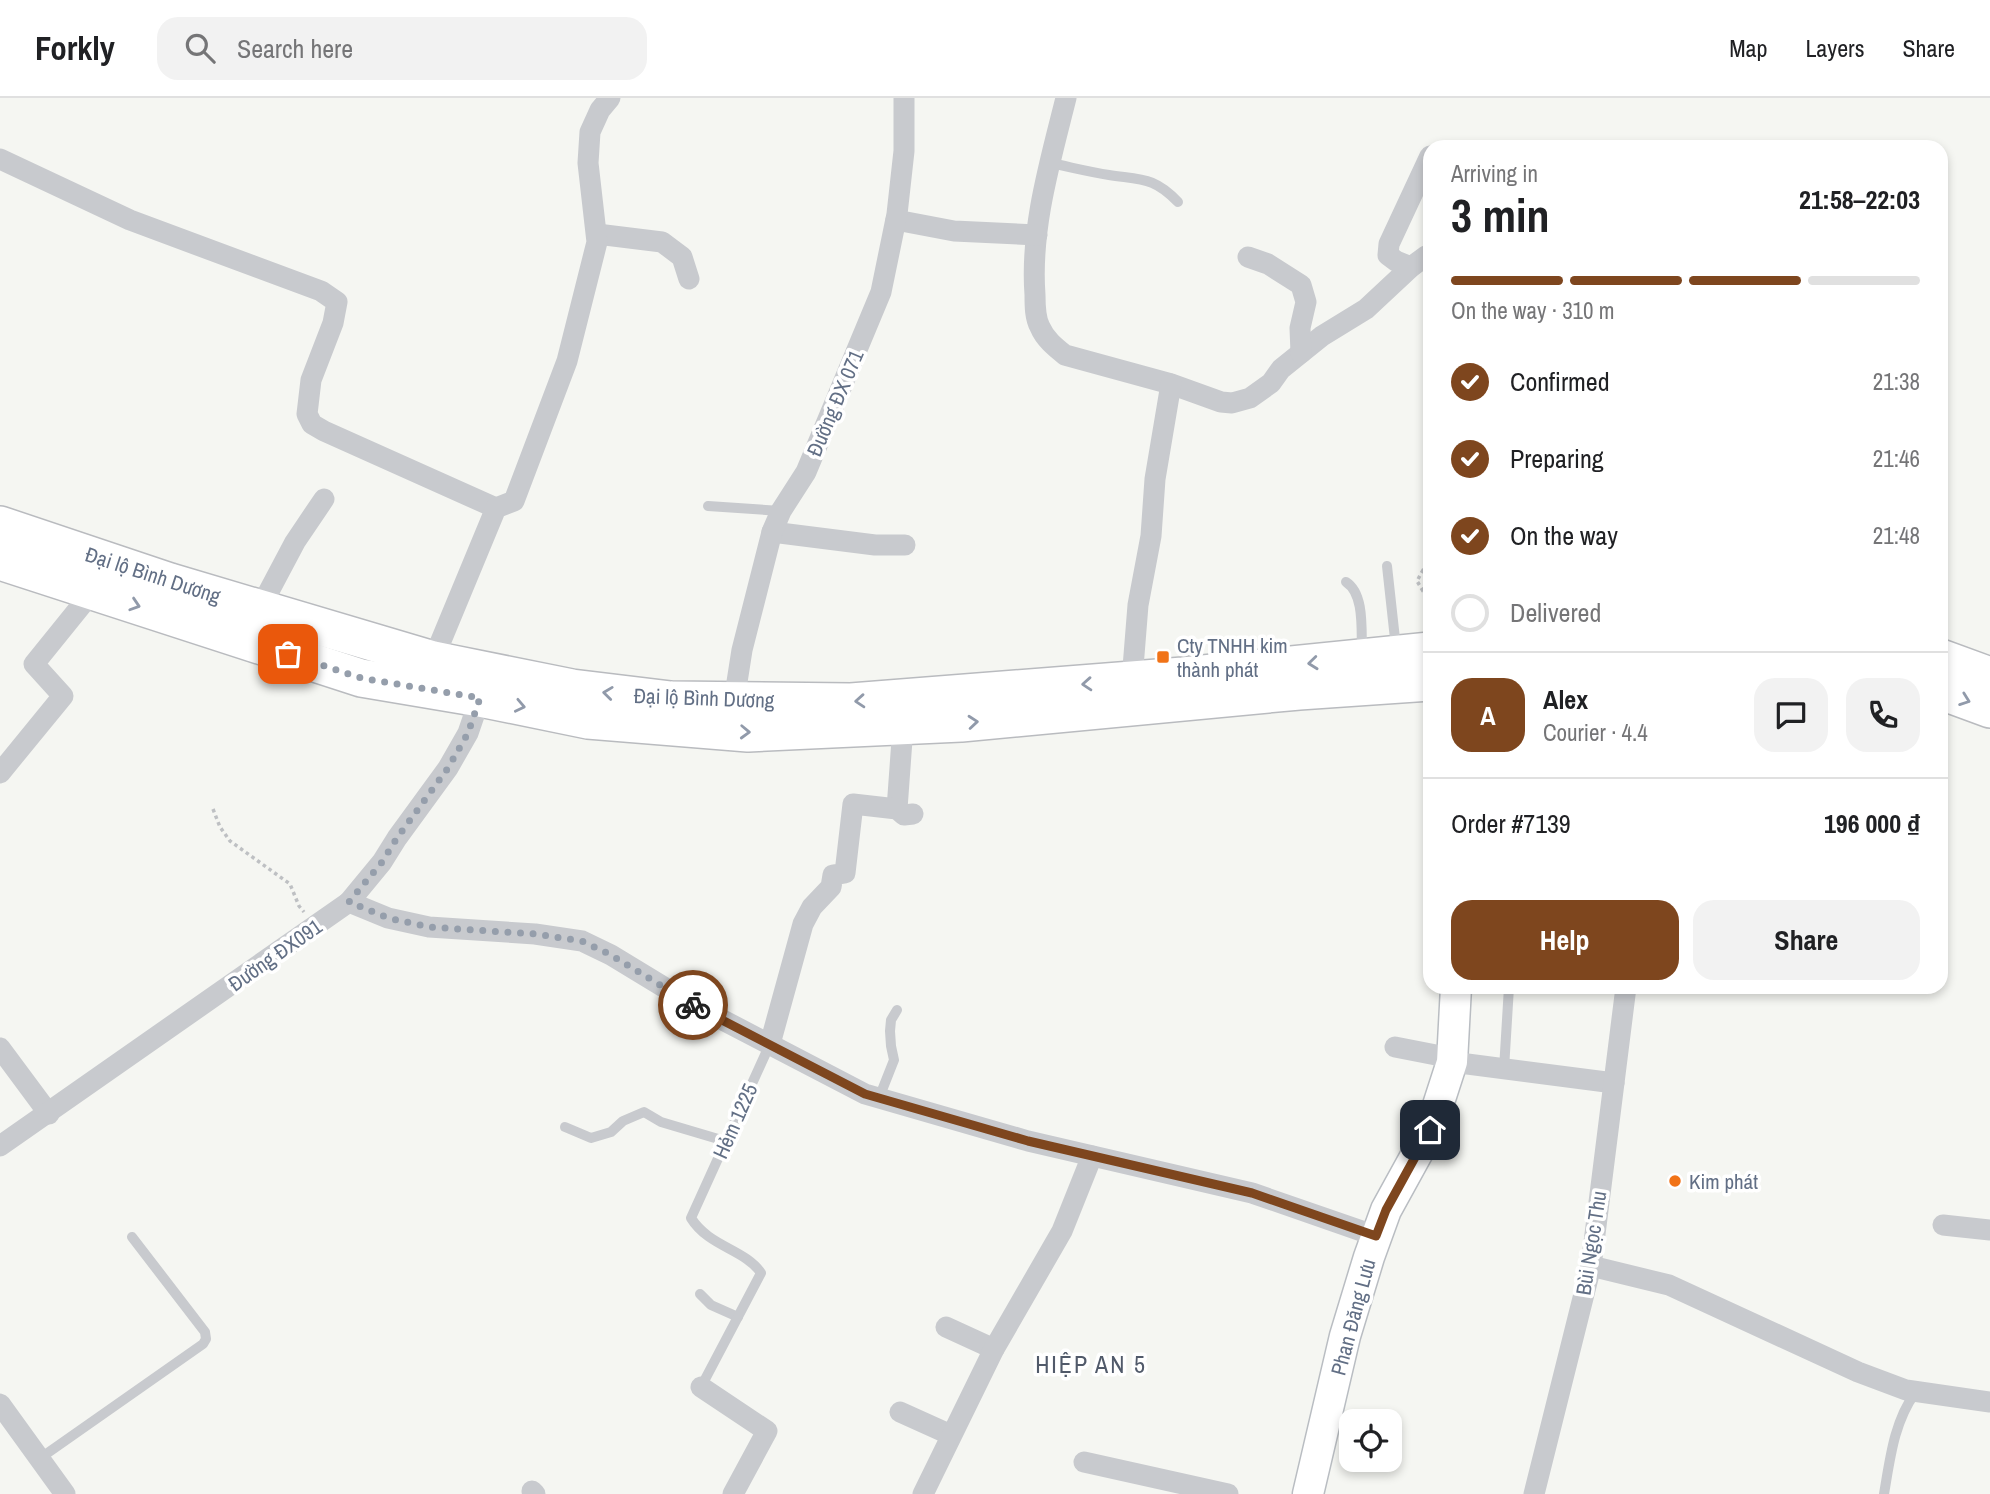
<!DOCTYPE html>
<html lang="en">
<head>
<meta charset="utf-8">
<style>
	:root { --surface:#fff; --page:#f2f2f2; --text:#202124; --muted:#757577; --line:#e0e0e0; --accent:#7e461e }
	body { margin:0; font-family:"Archivo Narrow",sans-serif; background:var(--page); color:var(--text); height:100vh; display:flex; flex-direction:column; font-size:26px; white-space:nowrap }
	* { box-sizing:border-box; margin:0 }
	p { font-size:23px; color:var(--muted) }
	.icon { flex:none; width:38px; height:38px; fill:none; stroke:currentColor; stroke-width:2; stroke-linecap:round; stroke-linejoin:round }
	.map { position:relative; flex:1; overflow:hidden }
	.side { position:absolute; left:1423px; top:42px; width:525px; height:854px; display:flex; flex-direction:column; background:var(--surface); border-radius:21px; box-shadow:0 4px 10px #0003 }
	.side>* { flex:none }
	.buttons { position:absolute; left:1339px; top:1311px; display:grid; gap:14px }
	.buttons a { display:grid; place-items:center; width:63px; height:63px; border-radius:14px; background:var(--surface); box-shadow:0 4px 10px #0003; font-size:35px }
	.pin { position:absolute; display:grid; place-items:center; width:60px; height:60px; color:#fff; margin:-30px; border-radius:14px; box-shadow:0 4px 10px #0006 }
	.courier { position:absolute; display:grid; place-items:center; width:70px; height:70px; margin:-35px; border:5px solid #7e461e; border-radius:50%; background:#fff; color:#222; box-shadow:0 2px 9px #0007 }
	.summary em { font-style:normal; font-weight:700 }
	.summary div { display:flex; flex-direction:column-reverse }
	.summary { display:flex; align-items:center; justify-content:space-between; height:119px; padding:0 28px }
	h1 { font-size:46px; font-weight:700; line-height:52px }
	.bar { display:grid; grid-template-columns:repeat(4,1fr); gap:10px 7px; align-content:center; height:84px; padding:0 28px }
	.bar i { height:9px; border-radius:5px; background:var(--line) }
	.bar .selected { background:var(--accent) }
	.bar p { grid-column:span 4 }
	.line { display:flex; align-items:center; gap:18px; padding:0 28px; border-top:2px solid var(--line) }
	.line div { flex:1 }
	.round { display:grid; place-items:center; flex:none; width:74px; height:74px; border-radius:21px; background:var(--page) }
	ol { padding:0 28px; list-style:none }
	li { display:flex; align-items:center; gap:21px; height:77px }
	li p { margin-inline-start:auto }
	li .icon { padding:7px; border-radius:50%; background:var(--accent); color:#fff; stroke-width:4 }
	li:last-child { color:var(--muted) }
	li i { width:38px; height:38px; border:4px solid var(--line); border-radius:50% }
	.button { display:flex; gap:14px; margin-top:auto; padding:14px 28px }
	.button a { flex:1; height:80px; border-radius:21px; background:var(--accent); color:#fff; font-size:28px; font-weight:700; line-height:80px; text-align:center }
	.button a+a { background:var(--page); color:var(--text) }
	header { display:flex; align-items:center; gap:42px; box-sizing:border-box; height:98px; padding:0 35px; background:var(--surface); border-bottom:2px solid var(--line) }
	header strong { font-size:33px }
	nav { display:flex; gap:38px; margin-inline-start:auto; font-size:24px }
	.search { width:490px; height:63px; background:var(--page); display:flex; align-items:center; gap:18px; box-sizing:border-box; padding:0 24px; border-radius:21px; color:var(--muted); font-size:26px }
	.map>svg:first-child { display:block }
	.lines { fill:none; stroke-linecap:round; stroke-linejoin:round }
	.secondary-casing { stroke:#b9bdc2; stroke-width:33 }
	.highway-casing { stroke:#b9bbbf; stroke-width:40 }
	.path { stroke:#bec0c3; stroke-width:3.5; stroke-dasharray:3.5 3.5; stroke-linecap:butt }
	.lane { stroke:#c8cace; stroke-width:10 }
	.street { stroke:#c8cace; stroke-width:21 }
	.secondary { stroke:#fff; stroke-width:30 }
	.highway { stroke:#fff; stroke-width:37 }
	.oneway { stroke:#919aaa }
	.done { stroke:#959eab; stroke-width:7; stroke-dasharray:0 12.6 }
	.route { stroke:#7e461e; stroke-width:9 }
	.poi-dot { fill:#f17317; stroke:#fff; stroke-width:2.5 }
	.labels { text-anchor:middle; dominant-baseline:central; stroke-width:7; stroke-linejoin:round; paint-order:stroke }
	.street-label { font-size:21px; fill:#626f85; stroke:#fff }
	.poi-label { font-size:21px; fill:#626f85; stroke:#fff; text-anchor:start }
	.quarter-label { font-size:24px; letter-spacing:2px; fill:#515a6a; stroke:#fff }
</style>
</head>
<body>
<header>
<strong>Forkly</strong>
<div class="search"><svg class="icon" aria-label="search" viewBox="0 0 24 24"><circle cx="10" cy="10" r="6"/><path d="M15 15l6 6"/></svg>Search here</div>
<nav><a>Map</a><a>Layers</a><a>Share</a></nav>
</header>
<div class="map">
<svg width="1990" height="1396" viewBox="0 0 1990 1396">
	<rect width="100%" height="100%" fill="#f5f6f2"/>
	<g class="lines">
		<defs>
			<polyline id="secondary" points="1308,1396 1345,1238 1369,1159 1386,1112 1430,1032 1452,964 1456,889"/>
			<g id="highway">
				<polyline points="0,427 170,484 433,562 572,590 671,602 851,604 1183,578 1430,553"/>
				<polyline points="0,463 361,580 480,600 588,622 748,635 961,625 1299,593 1430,584"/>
				<polyline points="1941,560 1990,578"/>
				<polyline points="1941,593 1990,611"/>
			</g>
		</defs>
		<use href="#secondary" class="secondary-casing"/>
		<use href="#highway" class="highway-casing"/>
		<g class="path">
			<polyline points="1430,470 1423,472 1417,483 1423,493 1430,496"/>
			<polyline points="1428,496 1430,512"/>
			<polyline points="213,711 220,729 230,743 290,786 299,808 304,814"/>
		</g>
		<g class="lane">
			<path d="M1050 65C1070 69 1090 74 1109 77 1142 82 1154 79 1178 104"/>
			<polyline points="708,408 781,413"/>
			<polyline points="1387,468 1396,550"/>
			<path d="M1346 484C1365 496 1361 533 1362 554"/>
			<polyline points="1504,971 1509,889"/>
			<polyline points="879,1000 894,962 891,948 890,933 891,922 897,912"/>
			<polyline points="565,1029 591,1040 611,1034 623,1023 644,1014 661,1024 725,1043"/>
			<polyline points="700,1196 711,1207 738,1219"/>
			<path d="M701 1289 761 1175C745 1151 709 1149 691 1120L770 946"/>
			<polyline points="39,1361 203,1246 206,1241 205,1234 132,1139"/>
			<path d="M1884 1396C1890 1361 1894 1324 1915 1295"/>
		</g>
		<g class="street">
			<path d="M1066 0C1050 64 1030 131 1035 197 1035 208 1035 220 1040 229 1045 241 1055 249 1065 257L1171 286 1221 304 1232 305 1250 300 1271 285 1281 271 1322 238 1366 211 1411 169 1426 158 1430 157"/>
			<polyline points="0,61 130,122 321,193 337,204 333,225 311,282 307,316 312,326 324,333 496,410"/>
			<polyline points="896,122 954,133 1037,137"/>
			<polyline points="597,136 662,144 682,159 689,181"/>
			<polyline points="1248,159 1268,166 1301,187 1306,204 1300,230 1301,255"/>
			<polyline points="1411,169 1396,163 1388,157 1389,146 1430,58"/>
			<polyline points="772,434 875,447 905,447"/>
			<polyline points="260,510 295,444 324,401"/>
			<polyline points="433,562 496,410 514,403 567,263 597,144 588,65 590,34 600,12 610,0"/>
			<polyline points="1132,582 1138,507 1151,438 1155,381 1171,286"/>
			<polyline points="734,603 742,552 772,434 781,413 806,374 881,194 897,116 904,53 904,0"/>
			<polyline points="0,675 63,598 34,566 93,493"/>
			<polyline points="897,711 903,628"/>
			<polyline points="349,804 388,820 429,829 535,836 582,843 611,857 690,905 865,996 1028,1043 1252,1095 1376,1138"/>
			<polyline points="770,946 803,826 812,809 831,789 833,777 845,775 853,706 897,711 904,717 913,716"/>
			<polyline points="1395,949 1436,957 1452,964 1614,985"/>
			<polyline points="0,950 49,1016"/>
			<polyline points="0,1048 349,804 382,764 397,740 448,670 468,635 480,600"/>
			<polyline points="1943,1127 1990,1132"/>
			<polyline points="1591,1168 1669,1187 1858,1274 1906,1292 1990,1304"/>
			<polyline points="946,1229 994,1251"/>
			<polyline points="701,1289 767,1333 733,1396"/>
			<polyline points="0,1306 65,1396"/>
			<polyline points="900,1314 951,1337"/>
			<polyline points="1084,1364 1228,1396"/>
			<polyline points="532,1393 535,1396"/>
			<polyline points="923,1396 994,1251 1062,1133 1092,1058"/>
			<polyline points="1534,1396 1591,1168 1626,889"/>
		</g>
		<use href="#secondary" class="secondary"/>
		<use href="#highway" class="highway"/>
	</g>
	<defs><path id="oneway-chevron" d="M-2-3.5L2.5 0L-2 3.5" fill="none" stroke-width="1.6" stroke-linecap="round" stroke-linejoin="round" transform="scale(1.75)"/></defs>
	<g class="oneway">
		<use href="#oneway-chevron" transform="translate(135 507) rotate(18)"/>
		<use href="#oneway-chevron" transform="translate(1313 565) rotate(174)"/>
		<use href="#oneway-chevron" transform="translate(1087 586) rotate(176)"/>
		<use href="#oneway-chevron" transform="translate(608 595) rotate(-173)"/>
		<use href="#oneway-chevron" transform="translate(1965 602) rotate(20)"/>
		<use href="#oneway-chevron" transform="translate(860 603) rotate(176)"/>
		<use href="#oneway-chevron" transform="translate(520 608) rotate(12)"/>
		<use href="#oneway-chevron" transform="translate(973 624) rotate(-5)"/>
		<use href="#oneway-chevron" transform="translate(745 634) rotate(2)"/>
	</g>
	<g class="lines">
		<polyline class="done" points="288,556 361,580 480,600 468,635 448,670 397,740 382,764 349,804 388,820 429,829 535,836 582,843 611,857 693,907"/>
		<polyline class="route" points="693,907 865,996 1028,1043 1252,1095 1376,1138 1386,1112 1430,1032"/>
	</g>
	<g class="poi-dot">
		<rect x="1156" y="552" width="14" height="14" rx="3.5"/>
		<circle cx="1675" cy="1083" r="7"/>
	</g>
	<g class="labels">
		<g class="street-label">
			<text transform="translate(835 305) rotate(-67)">Đường ĐX 071</text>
			<text transform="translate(153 477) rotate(18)">Đại lộ Bình Dương</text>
			<text transform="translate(704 600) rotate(2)">Đại lộ Bình Dương</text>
			<text transform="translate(275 857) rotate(-35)">Đường ĐX091</text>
			<text transform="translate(735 1023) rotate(-66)">Hẻm 1225</text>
			<text transform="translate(1591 1145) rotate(-81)">Bùi Ngọc Thu</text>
			<text transform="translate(1353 1219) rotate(-75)">Phan Đăng Lưu</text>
		</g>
		<g class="poi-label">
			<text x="1177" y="547">Cty TNHH kim<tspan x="1177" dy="24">thành phát</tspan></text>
			<text x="1689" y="1083">Kim phát</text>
		</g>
		<g class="quarter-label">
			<text x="1091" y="1266">HIỆP AN 5</text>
		</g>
	</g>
</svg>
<div class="buttons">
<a><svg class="icon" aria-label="locate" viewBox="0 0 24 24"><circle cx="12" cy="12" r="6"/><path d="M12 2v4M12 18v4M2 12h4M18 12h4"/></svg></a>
</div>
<div class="pin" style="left:288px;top:556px;background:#ea580c"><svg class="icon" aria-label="bag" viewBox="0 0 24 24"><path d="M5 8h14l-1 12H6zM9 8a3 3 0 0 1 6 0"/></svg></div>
<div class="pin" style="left:1430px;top:1032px;background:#1f2937"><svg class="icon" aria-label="home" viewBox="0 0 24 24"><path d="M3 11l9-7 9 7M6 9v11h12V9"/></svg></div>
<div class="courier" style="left:693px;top:907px"><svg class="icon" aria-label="bike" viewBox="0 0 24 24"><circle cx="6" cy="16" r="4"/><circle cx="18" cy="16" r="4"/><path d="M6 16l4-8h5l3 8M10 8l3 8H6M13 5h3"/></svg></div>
<section class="side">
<div class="summary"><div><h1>3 min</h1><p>Arriving in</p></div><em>21:58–22:03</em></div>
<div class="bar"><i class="selected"></i><i class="selected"></i><i class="selected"></i><i></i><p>On the way · 310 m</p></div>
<ol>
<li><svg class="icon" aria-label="check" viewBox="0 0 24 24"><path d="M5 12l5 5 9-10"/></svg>Confirmed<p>21:38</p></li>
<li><svg class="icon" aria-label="check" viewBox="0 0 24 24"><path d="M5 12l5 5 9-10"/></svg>Preparing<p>21:46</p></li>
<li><svg class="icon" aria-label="check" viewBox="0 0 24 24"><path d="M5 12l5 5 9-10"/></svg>On the way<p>21:48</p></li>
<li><i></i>Delivered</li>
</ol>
<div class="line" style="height:126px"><b class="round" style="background:var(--accent);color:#fff">A</b><div><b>Alex</b><p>Courier · 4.4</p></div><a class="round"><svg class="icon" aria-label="chat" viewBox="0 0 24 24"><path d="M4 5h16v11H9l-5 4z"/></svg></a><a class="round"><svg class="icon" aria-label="phone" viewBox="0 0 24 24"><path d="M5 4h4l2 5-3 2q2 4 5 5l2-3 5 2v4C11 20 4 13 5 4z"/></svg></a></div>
<div class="line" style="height:91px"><div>Order #7139</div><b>196 000 ₫</b></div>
<div class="button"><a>Help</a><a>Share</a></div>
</section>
</div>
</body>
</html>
